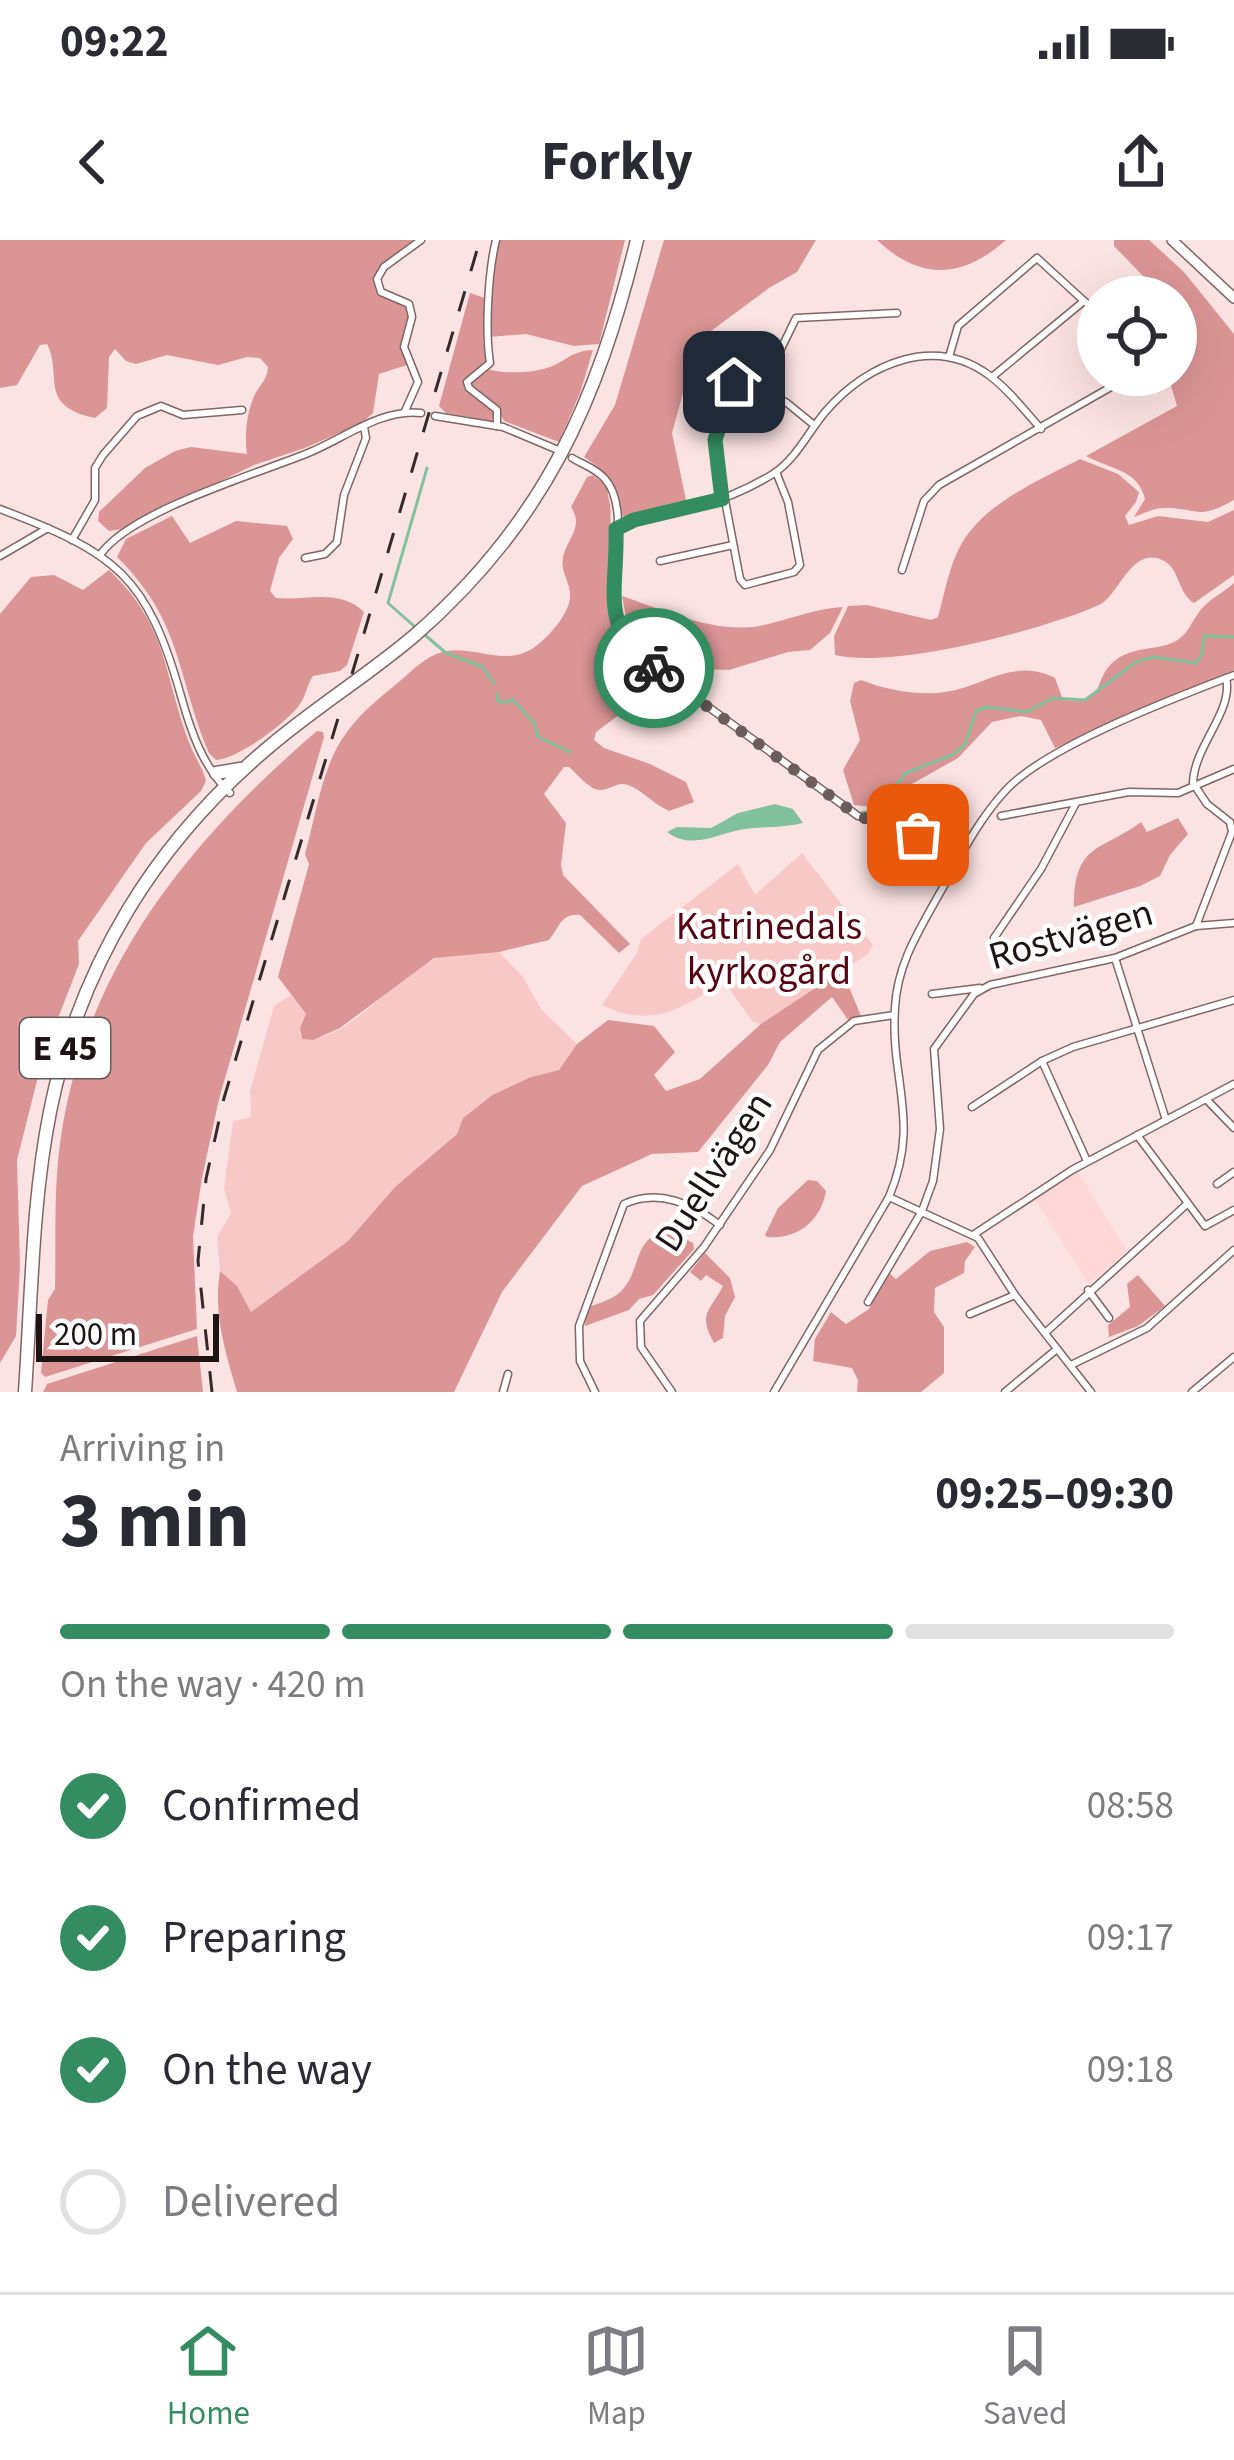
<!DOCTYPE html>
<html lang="en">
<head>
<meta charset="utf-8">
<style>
	:root { --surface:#fff; --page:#f7f7f7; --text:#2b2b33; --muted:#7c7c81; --line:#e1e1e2; --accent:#348d61 }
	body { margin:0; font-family:"Source Sans 3",sans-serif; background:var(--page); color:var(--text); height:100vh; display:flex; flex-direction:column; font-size:45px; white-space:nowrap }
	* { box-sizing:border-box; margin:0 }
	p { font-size:39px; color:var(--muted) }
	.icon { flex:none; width:66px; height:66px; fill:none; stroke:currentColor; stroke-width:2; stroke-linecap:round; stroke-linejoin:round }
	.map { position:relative; height:1152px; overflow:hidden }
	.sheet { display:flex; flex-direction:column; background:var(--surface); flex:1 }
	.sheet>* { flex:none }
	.controls { position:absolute; left:1077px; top:36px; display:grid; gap:24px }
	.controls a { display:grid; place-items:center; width:120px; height:120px; border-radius:50%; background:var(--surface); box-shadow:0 12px 48px #0002; font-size:60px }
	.scale { position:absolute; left:36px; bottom:30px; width:183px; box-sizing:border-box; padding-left:12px; border:6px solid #1e1414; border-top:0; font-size:33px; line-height:42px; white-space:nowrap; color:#1e1414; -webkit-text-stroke:9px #fff; paint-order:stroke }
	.pin { position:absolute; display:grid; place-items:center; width:102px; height:102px; color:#fff; margin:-51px; border-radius:24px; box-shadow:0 6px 18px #0006 }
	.courier { position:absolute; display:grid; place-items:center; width:120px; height:120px; margin:-60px; border:9px solid #348d61; border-radius:50%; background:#fff; color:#222; box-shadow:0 3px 15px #0007 }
	.summary em { font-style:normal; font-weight:700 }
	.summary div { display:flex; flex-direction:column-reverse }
	.summary { display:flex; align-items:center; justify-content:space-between; height:204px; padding:0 60px }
	h1 { font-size:78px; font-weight:700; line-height:90px }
	.bar { display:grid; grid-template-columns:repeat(4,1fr); gap:18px 12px; align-content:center; height:144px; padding:0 60px }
	.bar i { height:15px; border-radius:9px; background:var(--line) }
	.bar .current { background:var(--accent) }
	.bar p { grid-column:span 4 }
	ol { padding:0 60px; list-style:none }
	li { display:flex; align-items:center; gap:36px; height:132px }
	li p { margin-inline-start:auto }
	li .icon { padding:12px; border-radius:50%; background:var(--accent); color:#fff; stroke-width:4 }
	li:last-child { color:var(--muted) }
	li i { width:66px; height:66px; border:6px solid var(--line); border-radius:50% }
	.status { display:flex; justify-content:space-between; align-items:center; height:84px; padding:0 60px; background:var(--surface); direction:ltr }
	.status svg { height:33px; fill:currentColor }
	header { display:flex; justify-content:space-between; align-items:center; height:156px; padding:0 60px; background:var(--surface); font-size:54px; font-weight:700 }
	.tabs { display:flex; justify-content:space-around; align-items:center; height:168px; border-top:3px solid var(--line); background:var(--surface); font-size:33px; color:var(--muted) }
	.tabs a { display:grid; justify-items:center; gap:6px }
	.tabs .current { color:var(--accent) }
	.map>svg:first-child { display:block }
	.built { fill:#fed7d6 }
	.green { fill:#f8c8c7 }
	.forest { fill:#db9595 }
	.water { fill:#81c19d }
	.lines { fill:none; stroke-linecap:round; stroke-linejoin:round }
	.stream { stroke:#81c19d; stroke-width:3 }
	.minor-casing { stroke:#7f6564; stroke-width:9 }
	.major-casing { stroke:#7f6564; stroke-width:12 }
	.highway-casing { stroke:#7f6564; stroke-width:15 }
	.minor { stroke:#fff; stroke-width:6 }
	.major { stroke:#fff; stroke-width:9 }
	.highway { stroke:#fff; stroke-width:12 }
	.rail { stroke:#352929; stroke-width:3; stroke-dasharray:21 21; stroke-linecap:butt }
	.done { stroke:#6c5c5c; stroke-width:12; stroke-dasharray:0 21.6 }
	.route { stroke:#348d61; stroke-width:15 }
	.labels { text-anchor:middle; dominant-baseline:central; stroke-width:9; stroke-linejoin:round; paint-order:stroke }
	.shield { fill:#fff; stroke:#625a5a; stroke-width:3 }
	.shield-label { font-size:36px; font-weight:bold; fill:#1e1414 }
	.park-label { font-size:39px; fill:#580313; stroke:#fff }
	.street-label { font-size:39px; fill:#1e1414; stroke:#fff }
</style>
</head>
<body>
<div class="status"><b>09:22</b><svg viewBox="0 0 49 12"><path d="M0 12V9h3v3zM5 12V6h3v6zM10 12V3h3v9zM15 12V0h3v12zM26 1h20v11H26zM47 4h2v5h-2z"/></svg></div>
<header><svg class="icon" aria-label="back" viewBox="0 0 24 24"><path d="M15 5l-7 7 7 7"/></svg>Forkly<svg class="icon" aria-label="share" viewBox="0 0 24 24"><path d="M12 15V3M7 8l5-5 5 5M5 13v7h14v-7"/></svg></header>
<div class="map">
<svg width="1234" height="1152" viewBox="0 0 1234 1152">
	<rect width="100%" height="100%" fill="#fce3e3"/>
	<polygon class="built" points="1078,932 1127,1011 1089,1044 1035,960"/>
	<g class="green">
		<path d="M802 613 873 705 868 714 761 784 752 781 724 741C683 769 650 789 602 765L637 713 641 699 738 624 755 655Z"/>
		<path d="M499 712 523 737 541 769 577 804 559 830 531 837 491 855 463 878 457 894 395 947 348 1001 251 1072 237 1046 220 1031 217 997 231 973 224 948 233 881 251 877 250 851 274 766 291 755 306 774 300 794 302 799C349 803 392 737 432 720 452 711 478 713 499 712Z"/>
	</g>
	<g class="forest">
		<path d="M0 0H417L383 24 374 45 378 54 407 67 409 73 401 102 407 125 379 134 373 173 362 183 305 208 254 225 122 289 109 291 98 281 99 272 145 228 175 211 191 207 247 214C244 195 247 171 255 154 261 143 267 140 268 127L260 118 247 117 218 125 167 115 136 124 126 121 115 109 109 117 107 168 95 178C37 166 63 135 47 104L40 105 17 145 0 148Z"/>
		<polygon points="498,0 625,0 599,104 574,106 526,94 488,97"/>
		<path d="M664 0H816L797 32 769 48 707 94 695 109 672 193 687 265 628 277 621 276C616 246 610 234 584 217L615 165Z"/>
		<path d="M877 0H1006C962 39 920 41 877 0Z"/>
		<path d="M1114 0H1149L1184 32 1234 94V260C1196 281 1200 268 1164 268 1153 268 1143 274 1134 277L1145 259C1138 229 1109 229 1086 216L1177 166 1168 135H1176V57H1148L1145 38 1114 6Z"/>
		<polygon points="470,53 488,59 483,101 488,122 468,135 465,143 495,171 492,181 446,173 439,166"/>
		<path d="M593 110 580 153 559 202 504 181 495 164 471 147 470 139 487 129C503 134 531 133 547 128 566 122 570 111 593 110Z"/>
		<path d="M1080 219 1118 234 1139 252 1136 262 1125 276 1129 285 1158 276 1208 282 1234 270V335L1194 363C1177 353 1180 327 1162 320 1131 306 1119 356 1099 365 1043 390 894 429 835 415L834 396 848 366 867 365 931 380 938 377C945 352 949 325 962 303 986 262 1040 240 1080 219Z"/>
		<path d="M593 235 606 245 610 264C613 304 603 353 614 391 624 425 649 414 639 460L596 492 594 500 604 508 650 524 686 542 694 562 669 571C653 564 642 550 628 545 616 541 612 550 600 550 590 550 577 534 569 527H564L544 554 566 583 561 625 563 635 630 704 619 713 580 675C561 673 559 688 549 700L499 712 434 718 340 788 313 800 302 799 300 788 306 774 278 737 309 624 305 614C316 576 322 524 347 492 361 472 382 456 400 441 414 429 428 414 447 411 476 406 507 428 536 406 550 396 572 371 570 353 569 340 560 331 563 317 568 297 584 287 571 267L587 237Z"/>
		<path d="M172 276 190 303 236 281 287 286 293 299 279 318 270 351 276 358C306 361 339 348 364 372L347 425 340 431 313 436C307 444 306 456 300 464 288 482 238 519 216 520L209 513C176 435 183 382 117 317L126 299Z"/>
		<path d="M109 330C170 388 163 436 191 507 196 519 203 529 206 541L201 551 146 603 78 701 79 724 43 817 17 920 20 1026 16 1096 0 1123V374L31 337 54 335 83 350Z"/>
		<path d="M1234 343V430L1055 508 1041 480 1021 476 992 482 958 518 871 567 854 565 843 530 860 500 850 461 854 443 861 440C886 450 919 456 945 452 983 447 1013 417 1055 438L1063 460C1112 463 1088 441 1117 419 1134 407 1154 410 1172 403 1189 396 1192 379 1203 367 1212 358 1224 352 1234 343Z"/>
		<path d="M622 356C664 370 714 394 760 386 788 380 813 369 843 367L830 393 810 410 788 412 729 430 684 428 671 432 630 399Z"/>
		<path d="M317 491 323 492 324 497 219 859 202 938 193 996 197 1089 45 1137 41 1133 48 1060 55 1049C56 1007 54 963 58 921 76 739 184 605 317 491Z"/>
		<path d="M1178 578 1188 594 1170 615 1160 636 1140 646 1074 667C1074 602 1101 612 1141 582L1147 592Z"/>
		<path d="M838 733 847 742 861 776 851 784 832 757 780 802 768 825 698 912 652 914 582 946 502 1052 454 1152H237C225 1111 213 1074 220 1031L237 1046 251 1072 348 1001 395 947 457 894 463 878 492 855 531 837 559 830 577 804 608 780 654 786 675 812 654 835 666 851 700 839 761 784Z"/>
		<path d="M808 940 817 941 826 951C821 980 798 1000 767 997L765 995 778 968Z"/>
		<path d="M668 990 693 1003 694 1009 653 1055 639 1059 629 1070 585 1086 588 1067C600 1063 615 1059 623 1049 643 1025 632 999 668 990Z"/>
		<polygon points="967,1002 975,1007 965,1021 964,1033 935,1048 934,1072 944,1087 944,1133 921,1152 857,1152 858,1140 852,1128 813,1121 815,1099 831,1072 846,1084 869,1069 888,1032 896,1039 930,1011"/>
		<path d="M705 1013 730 1038 735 1057 725 1076 723 1098 714 1103C698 1074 709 1072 723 1046L706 1035 701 1041 690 1032Z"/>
		<polygon points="1138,1035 1165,1066 1138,1086 1109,1097 1108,1085 1130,1067 1127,1044"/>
		<polygon points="197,1096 203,1152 43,1152 47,1144"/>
	</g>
	<path class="water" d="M775 564 793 569 803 583C785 587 772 587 754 588 723 589 695 613 667 592L677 587 711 588 738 573Z"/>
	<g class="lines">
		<g class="stream">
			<polyline points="414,386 388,363 427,228"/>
			<polyline points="425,395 446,413 483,427 494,444"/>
			<polyline points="497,454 498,461 506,463 512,459 534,483 538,497 570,512"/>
			<polyline points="862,573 877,570 906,533 952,515 965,505 976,471 986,467 1027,472 1053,458 1085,460 1136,422 1153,417 1196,423 1202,414 1204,396 1234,397"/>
		</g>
		<defs>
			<g id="minor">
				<path d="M496 0C488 33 485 91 490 123L467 142 469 148 497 170V186"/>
				<polyline points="1084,61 1098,73"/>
				<polyline points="949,117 958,86 1037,18 1084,61 992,137"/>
				<polyline points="762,148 796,78 897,73"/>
				<polyline points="405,171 418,142 404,107 412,77 409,64 381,52 377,39 384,27 421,0"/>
				<polyline points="435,176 503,187 558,210"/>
				<path d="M572 218C582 224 597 229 605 239 637 275 596 365 629 409L858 576 964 609"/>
				<polyline points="776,232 788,262 800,325 794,332 745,345 740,339 715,208 733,142 743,139 787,163 814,185"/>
				<path d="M0 269C116 313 147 335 181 456 191 492 203 527 230 553"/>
				<path d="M616 289C642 276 669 274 696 267 722 260 750 248 773 234 797 218 808 192 826 171 867 124 934 94 990 136 1009 150 1025 171 1041 189"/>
				<polyline points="72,300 95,260 95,228 103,215 137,176 161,166 183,175 242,170"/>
				<path d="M100 315C130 271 257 234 308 213 343 199 382 168 421 173"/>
				<polyline points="0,316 48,288"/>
				<polyline points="305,318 325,314 337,302 344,255 366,198 364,187"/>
				<polyline points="660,321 733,305"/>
				<polyline points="902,330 924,261 939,245 1132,135"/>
				<polyline points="1001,576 1129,552 1178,553 1234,529"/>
				<path d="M1196 686 1232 592 1230 582 1207 564 1193 543C1194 506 1234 471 1226 438"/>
				<polyline points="994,698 1041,629 1076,563"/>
				<polyline points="1115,718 1166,880"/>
				<polyline points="932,754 980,748"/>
				<polyline points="1042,821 1087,921"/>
				<polyline points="1206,859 1234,888"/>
				<polyline points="972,867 1042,821 1073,807 1234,760"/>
				<polyline points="1137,895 1205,986 1234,970"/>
				<polyline points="1217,944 1234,932"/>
				<polyline points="889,957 978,998 1015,1055 1091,1152"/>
				<polyline points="973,995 1072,930 1234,844"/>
				<polyline points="1088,1050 1109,1078"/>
				<polyline points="868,1062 922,971 933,941 940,889 934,809 974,754 990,745 1115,718 1196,686 1234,683"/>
				<polyline points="970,1074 1015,1055"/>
				<polyline points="1045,1093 1187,964"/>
				<polyline points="1071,1125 1147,1088 1234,1010"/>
				<polyline points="503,1152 508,1134"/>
				<path d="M595 1152 580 1121 579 1086 624 964C659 948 692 964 720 985"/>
				<polyline points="672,1152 641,1107 640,1081 704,1007 770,910 818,810 854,781 894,775"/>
				<path d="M774 1152 889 957C921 881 890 841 895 768 897 726 917 694 937 658 958 621 977 581 1006 550 1047 506 1174 458 1234 435"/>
				<polyline points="1005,1152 1057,1109"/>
				<polyline points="1192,1152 1234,1117"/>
			</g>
			<polyline id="major" points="1172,0 1234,58"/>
			<g id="highway">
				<polyline points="216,533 240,529"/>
				<path d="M25 1152C37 971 30 833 128 670 166 607 214 553 270 506 316 467 368 435 414 396 544 283 597 163 637 0"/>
			</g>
		</defs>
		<use href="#minor" class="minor-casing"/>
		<use href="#major" class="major-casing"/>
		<use href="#highway" class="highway-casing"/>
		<use href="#minor" class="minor"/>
		<use href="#major" class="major"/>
		<use href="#highway" class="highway"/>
		<g class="rail">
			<polyline points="352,434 480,0"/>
			<polyline points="212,1152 198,1021 206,939 224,858 339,475"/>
		</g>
	</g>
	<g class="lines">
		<polyline class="done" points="654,428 858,576 918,595"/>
		<path class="route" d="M654 428C598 388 618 350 616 289L634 280 722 259 715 200 734 142"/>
	</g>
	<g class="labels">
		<rect class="shield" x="20" y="778" width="90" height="60" rx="9"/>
		<g class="shield-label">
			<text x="65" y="808">E 45</text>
		</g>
		<g class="park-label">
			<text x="769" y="687">Katrinedals<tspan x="769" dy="45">kyrkogård</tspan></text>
		</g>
		<g class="street-label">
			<text transform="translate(1071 695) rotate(-16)">Rostvägen</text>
			<text transform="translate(714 932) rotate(-57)">Duellvägen</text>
		</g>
	</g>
</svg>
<div class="controls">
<a><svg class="icon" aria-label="locate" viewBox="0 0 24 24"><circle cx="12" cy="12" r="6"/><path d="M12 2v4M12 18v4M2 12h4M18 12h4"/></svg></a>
</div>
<div class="scale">200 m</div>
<div class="pin" style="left:918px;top:595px;background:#ea580c"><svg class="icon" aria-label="bag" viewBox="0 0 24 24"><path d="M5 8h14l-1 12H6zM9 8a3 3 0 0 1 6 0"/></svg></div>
<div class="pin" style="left:734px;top:142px;background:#1f2937"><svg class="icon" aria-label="home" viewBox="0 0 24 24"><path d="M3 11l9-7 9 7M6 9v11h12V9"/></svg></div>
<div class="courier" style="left:654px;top:428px"><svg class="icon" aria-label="bike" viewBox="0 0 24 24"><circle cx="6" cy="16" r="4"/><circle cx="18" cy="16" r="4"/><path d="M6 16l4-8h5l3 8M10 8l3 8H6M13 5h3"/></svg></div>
</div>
<section class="sheet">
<div class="summary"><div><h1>3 min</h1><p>Arriving in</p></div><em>09:25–09:30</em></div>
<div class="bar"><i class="current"></i><i class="current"></i><i class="current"></i><i></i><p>On the way · 420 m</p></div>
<ol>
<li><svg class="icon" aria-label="check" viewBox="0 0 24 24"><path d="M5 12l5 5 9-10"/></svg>Confirmed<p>08:58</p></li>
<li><svg class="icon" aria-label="check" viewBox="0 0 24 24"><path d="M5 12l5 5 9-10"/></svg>Preparing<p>09:17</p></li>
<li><svg class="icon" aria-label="check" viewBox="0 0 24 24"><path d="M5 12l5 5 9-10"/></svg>On the way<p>09:18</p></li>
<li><i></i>Delivered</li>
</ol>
</section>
<nav class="tabs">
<a class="current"><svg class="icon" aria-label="home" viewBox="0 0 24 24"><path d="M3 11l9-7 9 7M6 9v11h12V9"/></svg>Home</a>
<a><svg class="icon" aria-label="map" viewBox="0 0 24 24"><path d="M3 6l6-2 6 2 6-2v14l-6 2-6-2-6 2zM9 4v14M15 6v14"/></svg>Map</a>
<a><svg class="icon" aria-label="saved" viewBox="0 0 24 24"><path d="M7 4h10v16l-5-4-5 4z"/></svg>Saved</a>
</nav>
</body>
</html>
